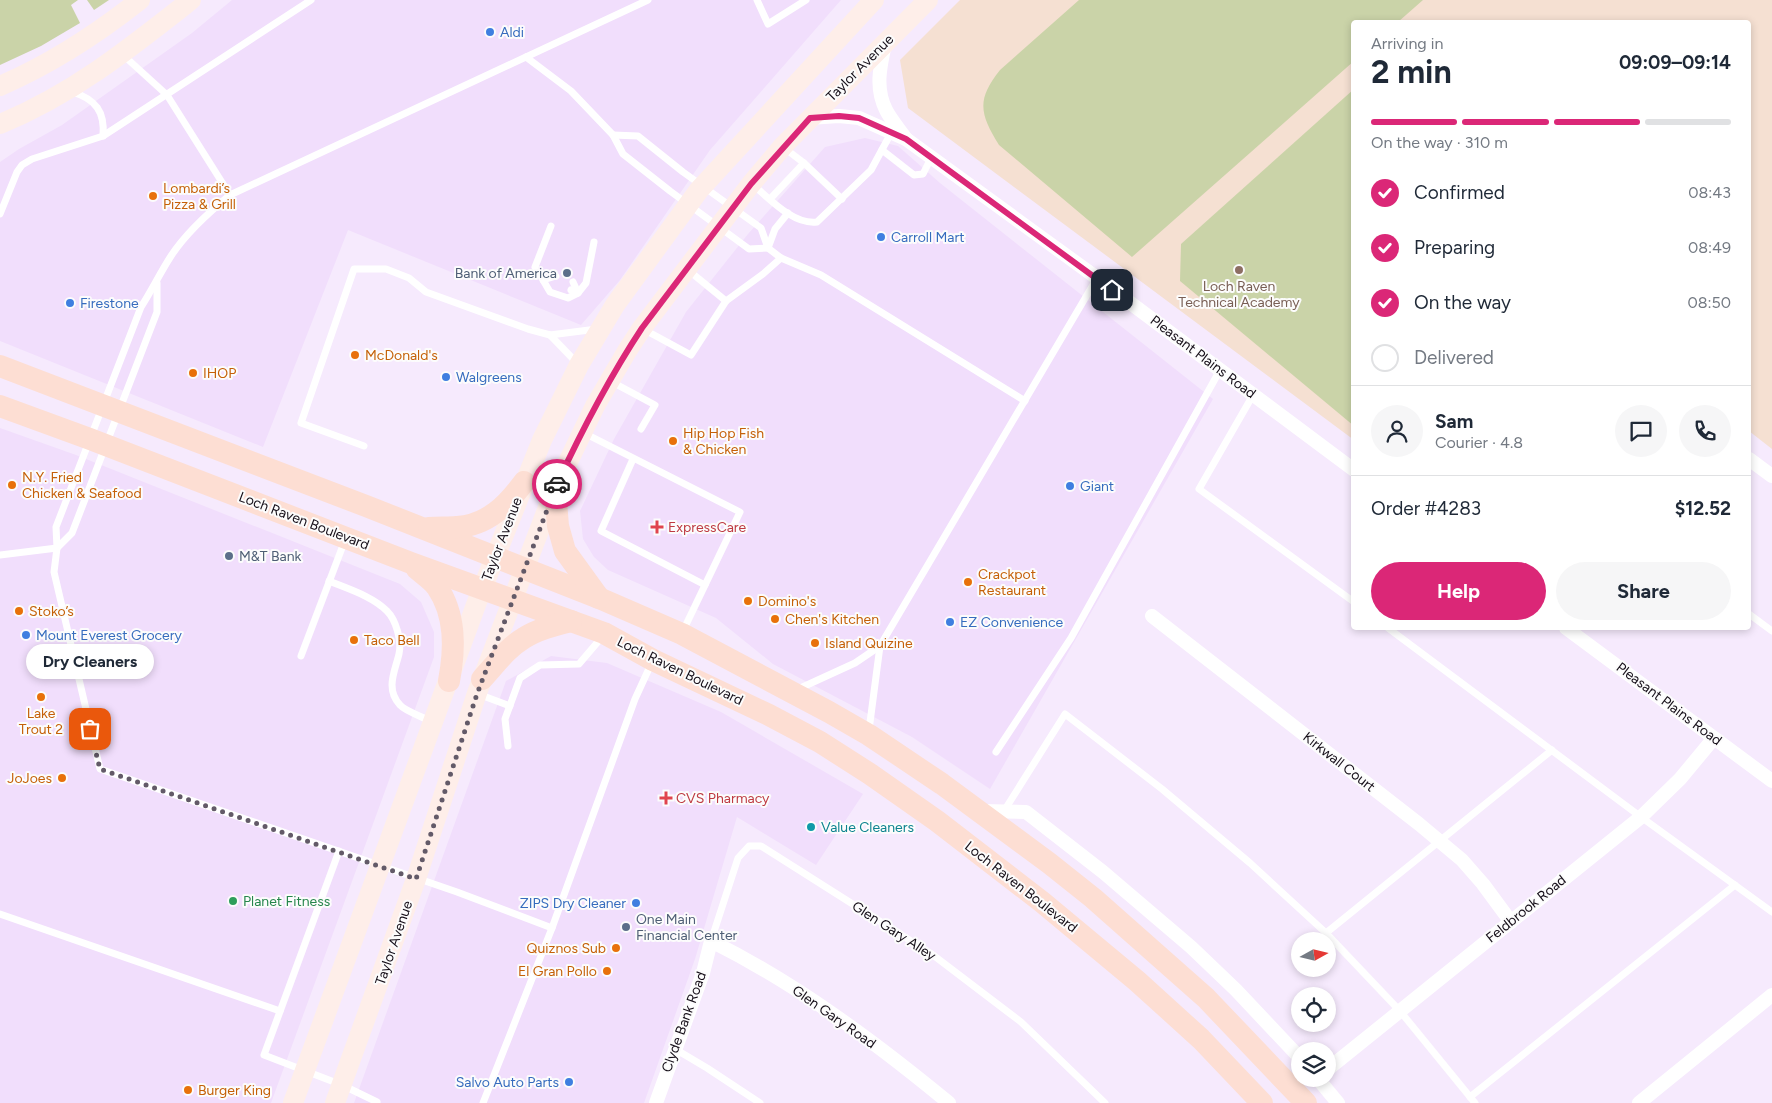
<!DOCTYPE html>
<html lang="en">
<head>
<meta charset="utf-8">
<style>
	:root { --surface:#fff; --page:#f6f6f7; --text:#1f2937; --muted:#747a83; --line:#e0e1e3; --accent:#db2777 }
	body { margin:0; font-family:Figtree,sans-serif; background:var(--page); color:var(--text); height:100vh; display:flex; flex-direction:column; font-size:19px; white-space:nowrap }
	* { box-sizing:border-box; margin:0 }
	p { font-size:16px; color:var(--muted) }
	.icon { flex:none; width:28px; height:28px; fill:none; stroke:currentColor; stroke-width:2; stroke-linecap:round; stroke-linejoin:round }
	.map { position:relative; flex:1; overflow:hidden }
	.sheet { position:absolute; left:1351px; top:20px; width:400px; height:610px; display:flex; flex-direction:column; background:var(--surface); border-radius:5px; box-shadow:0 2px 8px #0003 }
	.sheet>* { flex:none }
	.needle { width:32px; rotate:82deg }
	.controls { position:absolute; left:1291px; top:932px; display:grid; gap:10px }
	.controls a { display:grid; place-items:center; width:45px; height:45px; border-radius:50%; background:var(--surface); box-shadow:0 2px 8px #0003; font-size:25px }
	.pin { position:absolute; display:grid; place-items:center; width:42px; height:42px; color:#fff; margin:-21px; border-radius:10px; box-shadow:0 2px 8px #0006 }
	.courier { position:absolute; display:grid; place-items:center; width:50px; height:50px; margin:-25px; border:4px solid #db2777; border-radius:50%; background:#fff; color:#222; box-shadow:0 1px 6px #0007 }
	.bubble { position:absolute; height:35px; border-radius:18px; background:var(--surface); box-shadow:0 2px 8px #0003; font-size:16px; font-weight:700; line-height:35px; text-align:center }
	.overview em { font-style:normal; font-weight:700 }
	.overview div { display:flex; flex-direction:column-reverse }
	.overview { display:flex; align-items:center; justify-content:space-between; height:85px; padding:0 20px }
	h1 { font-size:32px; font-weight:700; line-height:38px }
	.bar { display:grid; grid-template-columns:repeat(4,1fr); gap:8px 5px; align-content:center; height:60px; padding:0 20px }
	.bar i { height:6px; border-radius:4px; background:var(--line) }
	.bar .on { background:var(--accent) }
	.bar p { grid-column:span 4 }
	.line { display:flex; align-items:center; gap:12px; padding:0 20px; border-top:1px solid var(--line) }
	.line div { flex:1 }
	.round { display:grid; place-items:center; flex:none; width:52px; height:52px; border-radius:26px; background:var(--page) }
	ol { padding:0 20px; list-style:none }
	li { display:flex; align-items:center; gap:15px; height:55px }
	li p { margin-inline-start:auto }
	li .icon { padding:5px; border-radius:50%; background:var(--accent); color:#fff; stroke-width:4 }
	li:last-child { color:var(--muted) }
	li i { width:28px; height:28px; border:2px solid var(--line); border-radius:50% }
	.button { display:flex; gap:10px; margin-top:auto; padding:10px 20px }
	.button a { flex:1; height:58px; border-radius:30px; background:var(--accent); color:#fff; font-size:20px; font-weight:700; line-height:58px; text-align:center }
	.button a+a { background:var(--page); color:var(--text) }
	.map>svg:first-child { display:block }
	.built { fill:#f1defc }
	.education { fill:#f5e0d2 }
	.green { fill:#cad3a8 }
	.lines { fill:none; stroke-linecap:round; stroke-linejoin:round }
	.lane { stroke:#fff; stroke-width:7 }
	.street { stroke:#fff; stroke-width:14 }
	.secondary { stroke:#feeee9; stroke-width:20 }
	.primary { stroke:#fdded3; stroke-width:22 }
	.done { stroke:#635a68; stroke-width:5; stroke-dasharray:0 9 }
	.route { stroke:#db2777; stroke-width:6 }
	.shop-dot { fill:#3f7fe0; stroke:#fcfcfc; stroke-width:2 }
	.food-dot { fill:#e8710a; stroke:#fcfcfc; stroke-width:2 }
	.education-dot { fill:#8d6e63; stroke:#fcfcfc; stroke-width:2 }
	.service-dot { fill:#5c6f8a; stroke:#fcfcfc; stroke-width:2 }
	.health-dot { fill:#e0444e; stroke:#fcfcfc; stroke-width:2 }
	.culture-dot { fill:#0f9aa8; stroke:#fcfcfc; stroke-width:2 }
	.leisure-dot { fill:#2e9e5b; stroke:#fcfcfc; stroke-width:2 }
	.labels { text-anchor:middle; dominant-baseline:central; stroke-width:4; stroke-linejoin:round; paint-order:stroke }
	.shop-label { font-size:14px; fill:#366cbe; stroke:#fcfcfc; text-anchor:start }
	.street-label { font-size:14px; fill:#140d17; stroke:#fcfcfc }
	.food-label { font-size:14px; fill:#c56008; stroke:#fcfcfc; text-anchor:start }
	.service-label { font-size:14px; fill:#4e5e75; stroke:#fcfcfc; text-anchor:start }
	.education-label { font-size:14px; fill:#785e54; stroke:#fcfcfc }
	.health-label { font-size:14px; fill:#be3a42; stroke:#fcfcfc; text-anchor:start }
	.culture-label { font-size:14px; fill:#0d838f; stroke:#fcfcfc; text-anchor:start }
	.leisure-label { font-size:14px; fill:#27864d; stroke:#fcfcfc; text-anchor:start }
</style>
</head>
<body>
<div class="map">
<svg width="1772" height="1103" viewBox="0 0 1772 1103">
	<rect width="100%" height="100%" fill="#f6eafd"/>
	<g class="built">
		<polygon points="232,0 841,0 710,150 620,280 581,325 348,230 263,447 0,341 0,162 19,149 62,125 192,33"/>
		<polygon points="865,138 898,146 940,183 1213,399 990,789 912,737 773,664 716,618 608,570 594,557 583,539 580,511 614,439 686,312 748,234 825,147"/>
		<polygon points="0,428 76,455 400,584 421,602 434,632 434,657 271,1103 0,1103"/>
		<polygon points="551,656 607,663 721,712 863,794 816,865 737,817 695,959 644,1103 354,1103 506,681"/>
	</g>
	<polygon class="education" points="960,0 1772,0 1772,449 1749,431 1749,22 1354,22 1354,440 908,108 900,60"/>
	<g class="green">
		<polygon points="0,0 78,0 71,5 80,23 41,46 0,65"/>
		<polygon points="87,0 109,0 94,10"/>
		<path d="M1079 0H1423L1398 22H1354V61L1132 257 999 145C980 114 976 100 1000 70Z"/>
		<polygon points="1354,89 1354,426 1180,281 1181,244"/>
	</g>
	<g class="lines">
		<g class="lane">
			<polyline points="757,0 768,24 806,0"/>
			<polyline points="122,54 167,95 230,195"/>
			<polyline points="526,57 571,91 613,135 623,154 670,191 749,249 768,248"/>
			<path d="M72 92C96 99 105 112 103 136"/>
			<polyline points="613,135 638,136 683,172 761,228 768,248 781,258 821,275 1025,401"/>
			<polyline points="783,147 804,163 842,199"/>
			<polyline points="882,150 914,175 923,174 931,158"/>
			<path d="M752 184C769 198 793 225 817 222L871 170 891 133"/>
			<polyline points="770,199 804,163"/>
			<polyline points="0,214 17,172 22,165 32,159 103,136 311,0"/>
			<polyline points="768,248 775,229 788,213"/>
			<polyline points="535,267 551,226"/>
			<polyline points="543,280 550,292 568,298 578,293 573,282"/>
			<polyline points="543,280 556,276"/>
			<polyline points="571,290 578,293 586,283 594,242"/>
			<polyline points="726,301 763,274 781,258"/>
			<polyline points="643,329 691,355 726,301 688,270"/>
			<polyline points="550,335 577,363"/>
			<polyline points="612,382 655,405 641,429"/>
			<polyline points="1253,395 1199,489 1354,602"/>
			<polyline points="584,433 740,512 683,631"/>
			<polyline points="364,446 301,423 354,269 386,269 409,278 426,292 528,329 550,335 597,329"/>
			<polyline points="633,459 601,531 705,585"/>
			<polyline points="0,555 57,548 72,533 157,312 157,283"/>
			<path d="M329 581C348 589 372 596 387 611 396 620 402 641 399 654 395 671 385 689 400 705 405 711 423 717 430 721"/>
			<polyline points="1749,614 1772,631"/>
			<polyline points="1388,628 1641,817 1772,912"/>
			<polyline points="301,656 345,540"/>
			<polyline points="796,690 855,663 880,646"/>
			<polyline points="478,694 510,706"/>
			<polyline points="869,730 880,646 1097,278"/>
			<polyline points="508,746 505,719 520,678 540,665 579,664 602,637"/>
			<polyline points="996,752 1071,638 1220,370"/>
			<polyline points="1004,811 1065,714 1162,789 1250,863 1326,933 1552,750"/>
			<polyline points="339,851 264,1055 342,1085 377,1102"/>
			<polyline points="0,914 280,1011"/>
			<path d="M552 928 457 892 100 769 54 572 57 548 56 527 141 307C152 290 160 273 171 256 186 233 208 213 230 195L648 0"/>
			<polyline points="1326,933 1400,1011 1475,1103"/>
			<polyline points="711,941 738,858 749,846 761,846 933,955 1021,1022 1105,1103"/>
			<polyline points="675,1049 707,1068 760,1103"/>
			<polyline points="1470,1097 1735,885"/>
			<polyline points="483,1103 552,928 635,699 652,662"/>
		</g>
		<g class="street">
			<path d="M885 44C880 67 875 88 886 110 891 120 900 130 906 139L1097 278 1354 470"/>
			<polyline points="809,118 839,116 859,118 906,139"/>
			<polyline points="1749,459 1772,476"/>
			<polyline points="1152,616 1419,824 1462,860 1483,884 1511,922"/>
			<polyline points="1566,628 1772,781"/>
			<polyline points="981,811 1026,812 1103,872 1191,947 1236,990 1300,1058"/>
			<polyline points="1328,1069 1641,817 1680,779 1714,738"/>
			<polyline points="1318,1079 1338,1103"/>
			<path d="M656 1103 703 973 711 941C797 984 875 1042 949 1103"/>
			<polyline points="1639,1103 1772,995"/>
		</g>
		<g class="secondary">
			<path d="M0 86C51 64 97 34 140 0"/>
			<path d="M0 124C73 94 130 48 191 0"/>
			<polyline points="293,1103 477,602 542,440 579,365 615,305 699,190 874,0"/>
			<polyline points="335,1103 416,879 477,693 555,489 595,406 627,351 642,328 751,184 783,146 928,0"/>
		</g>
		<g class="primary">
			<polyline points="0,366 366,506 599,598 682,634 829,712 869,735 942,784 1049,863 1093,898 1206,998 1306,1103"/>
			<polyline points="0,406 90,439 411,563 604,633 653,660 769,715 820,742 870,774 937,821 1042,902 1137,981 1201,1039 1262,1103"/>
			<polyline points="555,489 558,526 565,551 599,598"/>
			<path d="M429 528C439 527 448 528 457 527 488 525 507 505 524 482"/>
			<path d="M417 569C424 575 432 580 437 587 456 615 455 649 449 681"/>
			<path d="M482 679C495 665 507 648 524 638 538 629 555 625 571 621"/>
		</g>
	</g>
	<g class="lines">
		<polyline class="done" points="90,729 100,769 416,879 477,694 557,484"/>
		<path class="route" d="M557 484C582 430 609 378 642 328L751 184 810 118 839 116 859 118 906 139 1112 290"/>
	</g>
	<g class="shop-dot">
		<circle cx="490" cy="32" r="5"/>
		<circle cx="881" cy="237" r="5"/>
		<circle cx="70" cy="303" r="5"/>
		<circle cx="446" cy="377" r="5"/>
		<circle cx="1070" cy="486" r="5"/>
		<circle cx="950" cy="622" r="5"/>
		<circle cx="26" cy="635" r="5"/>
		<circle cx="636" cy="903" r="5"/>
		<circle cx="569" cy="1082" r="5"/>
	</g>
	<g class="food-dot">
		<circle cx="153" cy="196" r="5"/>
		<circle cx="355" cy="355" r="5"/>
		<circle cx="193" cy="373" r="5"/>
		<circle cx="673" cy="441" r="5"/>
		<circle cx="12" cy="485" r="5"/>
		<circle cx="968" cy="582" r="5"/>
		<circle cx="748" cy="601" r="5"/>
		<circle cx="19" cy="611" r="5"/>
		<circle cx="775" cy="619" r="5"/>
		<circle cx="354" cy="640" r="5"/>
		<circle cx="815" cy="643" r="5"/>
		<circle cx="41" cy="697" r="5"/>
		<circle cx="62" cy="778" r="5"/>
		<circle cx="616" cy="948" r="5"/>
		<circle cx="607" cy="971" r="5"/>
		<circle cx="188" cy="1090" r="5"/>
	</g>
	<circle class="education-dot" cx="1239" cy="270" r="5"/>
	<g class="service-dot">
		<circle cx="567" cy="273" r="5"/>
		<circle cx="229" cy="556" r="5"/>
		<circle cx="626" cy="927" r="5"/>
	</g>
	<g class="health-dot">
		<path d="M654.5 519.5h5v5h5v5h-5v5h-5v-5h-5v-5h5z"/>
		<path d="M663.5 790.5h5v5h5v5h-5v5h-5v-5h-5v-5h5z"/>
	</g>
	<circle class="culture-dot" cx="811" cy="827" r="5"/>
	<circle class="leisure-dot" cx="233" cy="901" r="5"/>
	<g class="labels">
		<g class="shop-label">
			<text x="500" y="32">Aldi</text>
			<text x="891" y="237">Carroll Mart</text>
			<text x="80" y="303">Firestone</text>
			<text x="456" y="377">Walgreens</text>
			<text x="1080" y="486">Giant</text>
			<text x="960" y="622">EZ Convenience</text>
			<text x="36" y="635">Mount Everest Grocery</text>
			<text x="626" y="903" text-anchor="end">ZIPS Dry Cleaner</text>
			<text x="559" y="1082" text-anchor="end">Salvo Auto Parts</text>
		</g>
		<g class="street-label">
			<text transform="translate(860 68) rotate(-45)">Taylor Avenue</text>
			<text transform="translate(1203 357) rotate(37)">Pleasant Plains Road</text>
			<text transform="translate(304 521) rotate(21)">Loch Raven Boulevard</text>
			<text transform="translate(502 539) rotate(-69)">Taylor Avenue</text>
			<text transform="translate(680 671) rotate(26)">Loch Raven Boulevard</text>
			<text transform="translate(1669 704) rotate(37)">Pleasant Plains Road</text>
			<text transform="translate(1339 762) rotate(38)">Kirkwall Court</text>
			<text transform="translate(1021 887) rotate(38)">Loch Raven Boulevard</text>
			<text transform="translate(1526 909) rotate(-39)">Feldbrook Road</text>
			<text transform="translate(894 931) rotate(33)">Glen Gary Alley</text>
			<text transform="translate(394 943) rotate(-71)">Taylor Avenue</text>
			<text transform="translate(834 1017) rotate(35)">Glen Gary Road</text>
			<text transform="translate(684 1022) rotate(-70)">Clyde Bank Road</text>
		</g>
		<g class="food-label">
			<text x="163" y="188">Lombardi’s<tspan x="163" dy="16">Pizza &amp; Grill</tspan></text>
			<text x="365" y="355">McDonald's</text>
			<text x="203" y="373">IHOP</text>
			<text x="683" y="433">Hip Hop Fish<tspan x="683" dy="16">&amp; Chicken</tspan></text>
			<text x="22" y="477">N.Y. Fried<tspan x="22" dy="16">Chicken &amp; Seafood</tspan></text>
			<text x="978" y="574">Crackpot<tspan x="978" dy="16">Restaurant</tspan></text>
			<text x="758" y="601">Domino's</text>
			<text x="29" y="611">Stoko’s</text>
			<text x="785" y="619">Chen's Kitchen</text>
			<text x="364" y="640">Taco Bell</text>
			<text x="825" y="643">Island Quizine</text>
			<text x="41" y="713" text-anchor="middle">Lake<tspan x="41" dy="16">Trout 2</tspan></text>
			<text x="52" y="778" text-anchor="end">JoJoes</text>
			<text x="606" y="948" text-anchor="end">Quiznos Sub</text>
			<text x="597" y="971" text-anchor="end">El Gran Pollo</text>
			<text x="198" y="1090">Burger King</text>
		</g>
		<g class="service-label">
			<text x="557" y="273" text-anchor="end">Bank of America</text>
			<text x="239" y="556">M&amp;T Bank</text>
			<text x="636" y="919">One Main<tspan x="636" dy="16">Financial Center</tspan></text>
		</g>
		<g class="education-label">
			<text x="1239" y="286">Loch Raven<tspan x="1239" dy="16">Technical Academy</tspan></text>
		</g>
		<g class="health-label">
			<text x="668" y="527">ExpressCare</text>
			<text x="676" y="798">CVS Pharmacy</text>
		</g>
		<g class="culture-label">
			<text x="821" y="827">Value Cleaners</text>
		</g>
		<g class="leisure-label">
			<text x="243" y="901">Planet Fitness</text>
		</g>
	</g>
</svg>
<div class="controls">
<a><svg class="needle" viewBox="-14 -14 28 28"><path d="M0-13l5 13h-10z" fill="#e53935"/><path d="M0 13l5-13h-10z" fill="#747a83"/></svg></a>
<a><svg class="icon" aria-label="locate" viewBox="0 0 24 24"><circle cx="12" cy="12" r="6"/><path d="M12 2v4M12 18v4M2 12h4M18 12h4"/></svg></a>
<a><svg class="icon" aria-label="layers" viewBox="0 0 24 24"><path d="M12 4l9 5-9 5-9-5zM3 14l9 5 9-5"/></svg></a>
</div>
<div class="pin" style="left:90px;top:729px;background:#ea580c"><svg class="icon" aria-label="bag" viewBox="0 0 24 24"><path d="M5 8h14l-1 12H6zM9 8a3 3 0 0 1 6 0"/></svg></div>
<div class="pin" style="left:1112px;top:290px;background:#1f2937"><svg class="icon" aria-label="home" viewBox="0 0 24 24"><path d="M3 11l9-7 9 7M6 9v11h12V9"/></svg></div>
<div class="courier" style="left:557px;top:484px"><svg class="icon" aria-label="car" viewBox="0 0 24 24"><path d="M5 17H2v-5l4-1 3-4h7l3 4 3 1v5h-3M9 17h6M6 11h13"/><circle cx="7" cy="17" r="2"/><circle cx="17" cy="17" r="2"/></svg></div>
<div class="bubble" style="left:26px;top:644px;width:128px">Dry Cleaners</div>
<section class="sheet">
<div class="overview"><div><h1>2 min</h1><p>Arriving in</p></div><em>09:09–09:14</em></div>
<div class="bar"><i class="on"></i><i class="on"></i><i class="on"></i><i></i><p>On the way · 310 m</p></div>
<ol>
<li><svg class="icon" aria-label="check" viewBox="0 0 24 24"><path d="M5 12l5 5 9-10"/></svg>Confirmed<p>08:43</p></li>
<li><svg class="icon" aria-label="check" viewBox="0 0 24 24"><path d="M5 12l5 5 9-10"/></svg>Preparing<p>08:49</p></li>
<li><svg class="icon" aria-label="check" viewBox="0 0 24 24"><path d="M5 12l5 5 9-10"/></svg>On the way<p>08:50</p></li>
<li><i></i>Delivered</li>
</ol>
<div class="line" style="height:90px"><a class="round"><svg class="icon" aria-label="person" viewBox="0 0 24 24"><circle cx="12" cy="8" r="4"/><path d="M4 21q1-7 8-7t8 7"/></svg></a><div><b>Sam</b><p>Courier · 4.8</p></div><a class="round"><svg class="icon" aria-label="chat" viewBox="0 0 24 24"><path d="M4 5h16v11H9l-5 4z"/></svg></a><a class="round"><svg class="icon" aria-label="phone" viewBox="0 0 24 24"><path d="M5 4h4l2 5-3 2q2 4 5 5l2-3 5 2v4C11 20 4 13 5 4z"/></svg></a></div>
<div class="line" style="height:65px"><div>Order #4283</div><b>$12.52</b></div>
<div class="button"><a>Help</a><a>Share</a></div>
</section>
</div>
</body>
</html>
